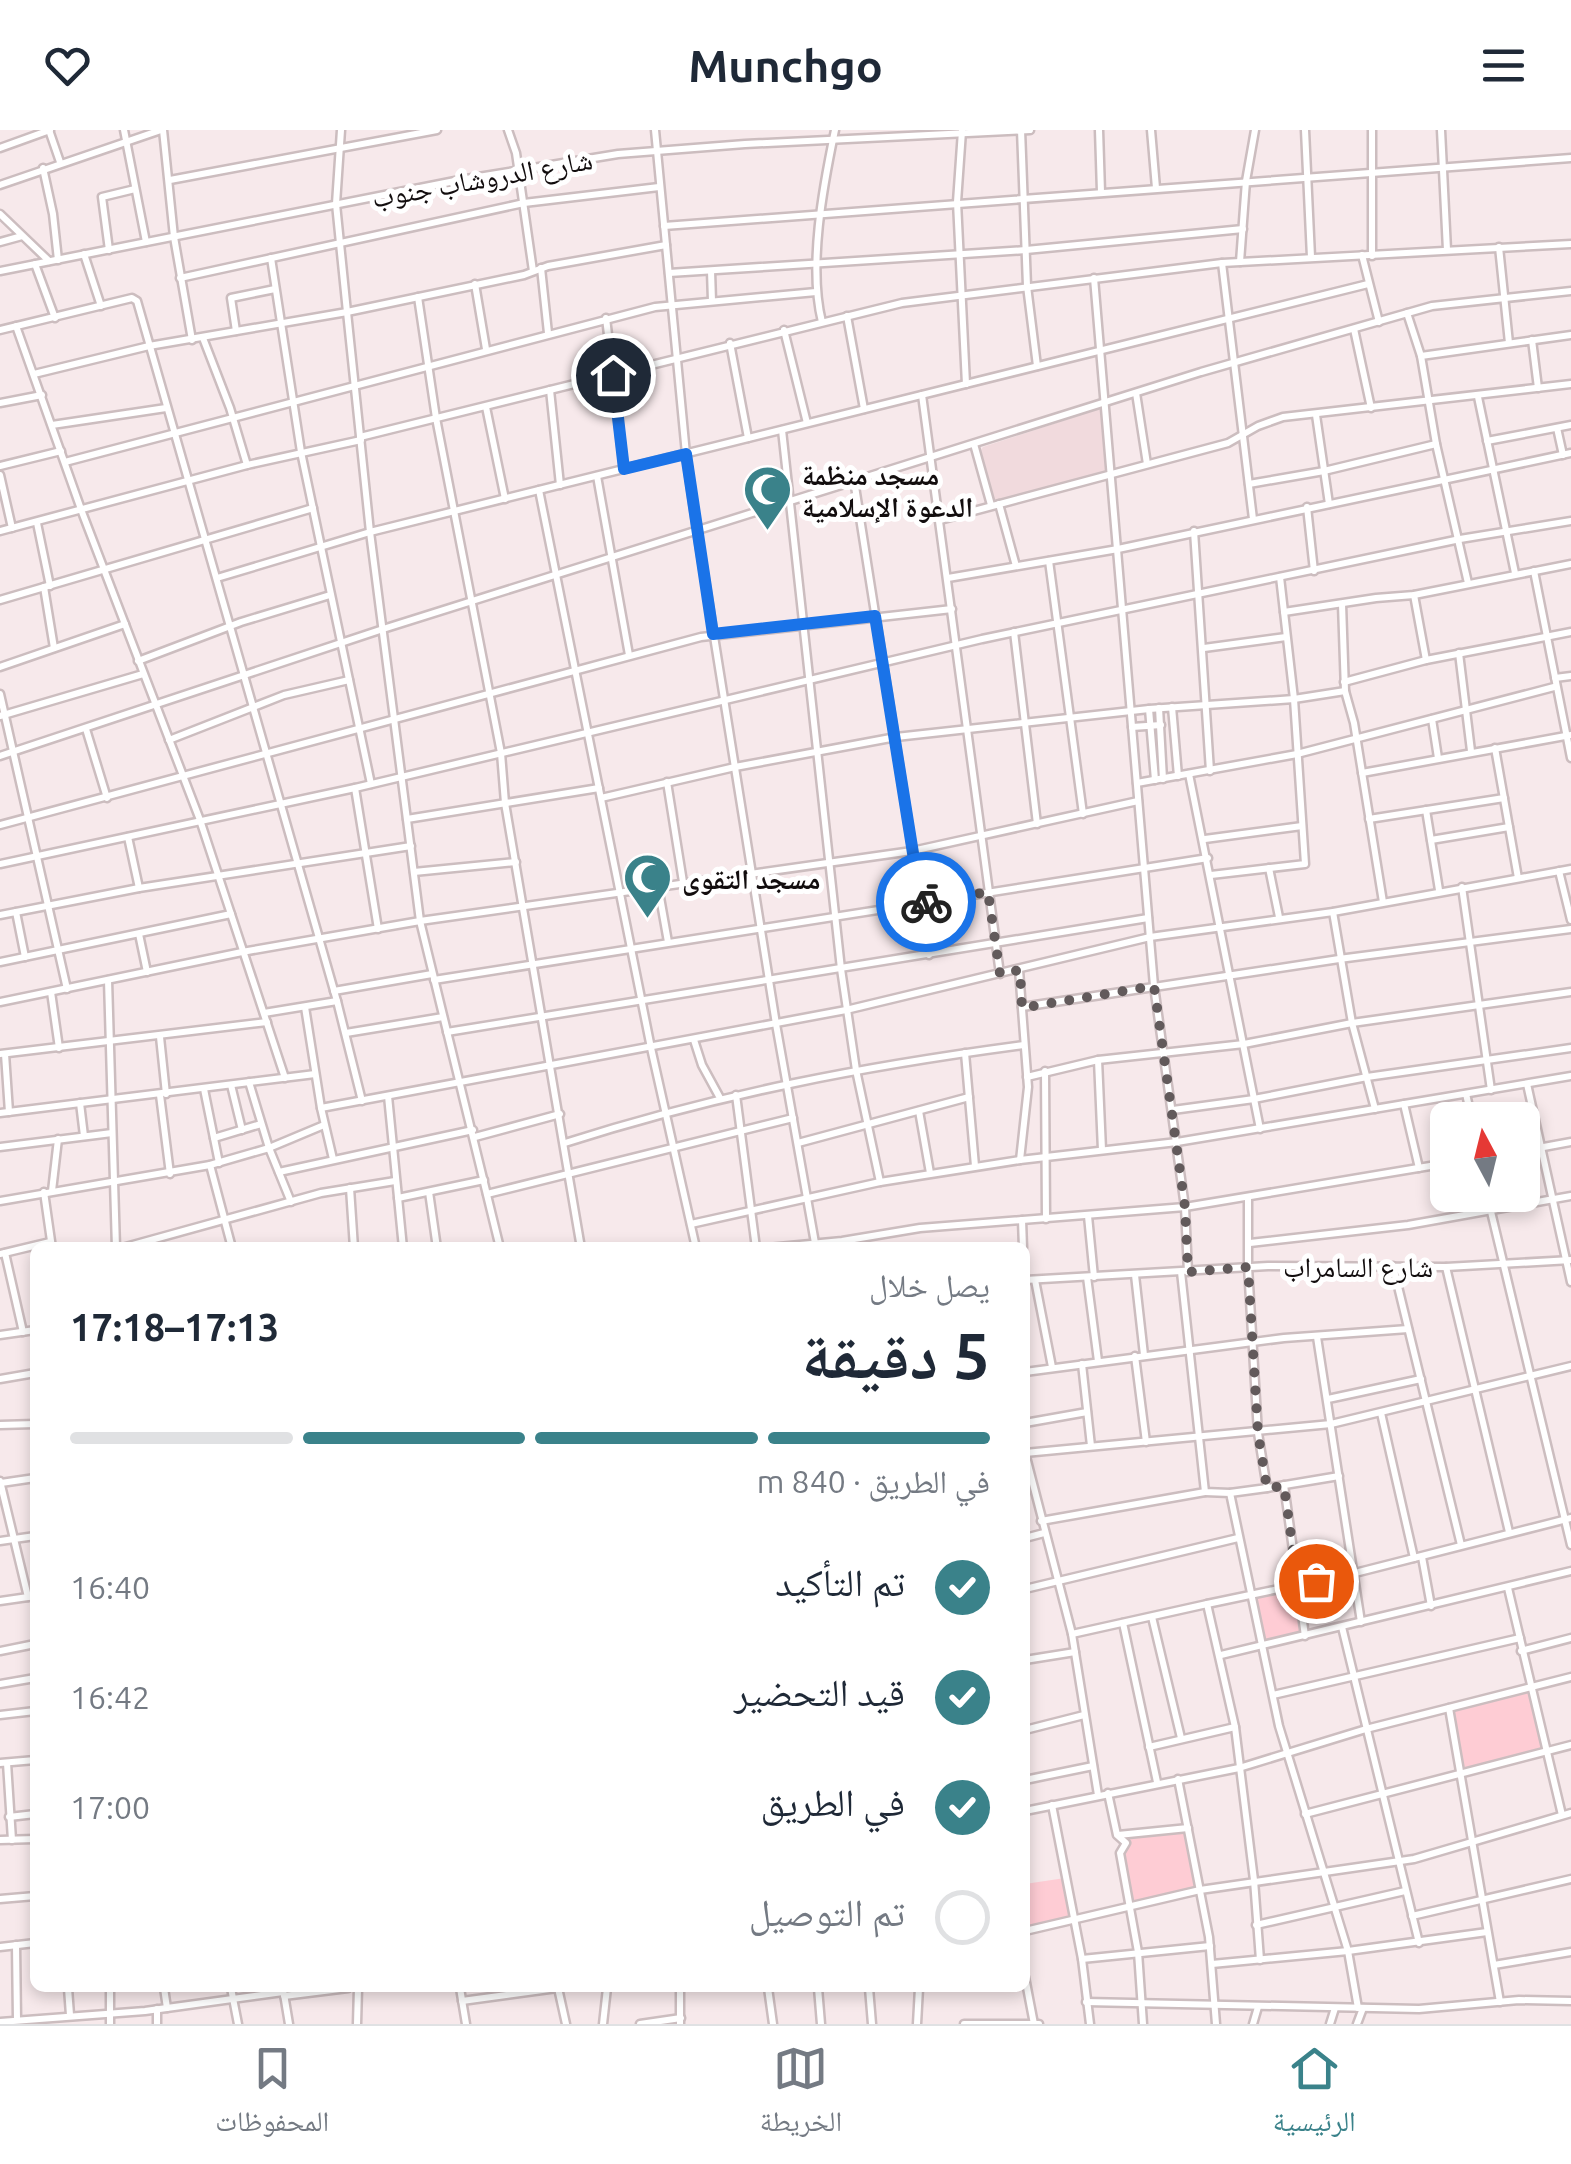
<!DOCTYPE html>
<html lang="ar">
<head>
<meta charset="utf-8">
<style>
	:root { --surface:#fff; --page:#f2f2f3; --text:#1f2937; --muted:#747a83; --line:#e0e1e3; --accent:#3a828a }
	body { margin:0; font-family:Ubuntu,"Noto Naskh Arabic",sans-serif; background:var(--page); color:var(--text); direction:rtl; height:100vh; display:flex; flex-direction:column; font-size:38px; white-space:nowrap }
	* { box-sizing:border-box; margin:0 }
	p { font-size:32px; color:var(--muted) }
	.icon { flex:none; width:55px; height:55px; fill:none; stroke:currentColor; stroke-width:2; stroke-linecap:round; stroke-linejoin:round }
	.map { position:relative; flex:1; overflow:hidden; direction:ltr }
	.sheet { position:absolute; left:30px; top:1112px; width:1000px; height:750px; display:flex; flex-direction:column; background:var(--surface); border-radius:15px; box-shadow:0 5px 15px #0003; direction:rtl }
	.sheet>* { flex:none }
	.needle { width:65px; rotate:353deg }
	.buttons { position:absolute; left:1430px; top:972px; display:grid; gap:20px }
	.buttons a { display:grid; place-items:center; width:110px; height:110px; border-radius:15px; background:var(--surface); box-shadow:0 5px 15px #0003; font-size:50px }
	.pin { position:absolute; display:grid; place-items:center; width:85px; height:85px; color:#fff; margin:-42px; border:5px solid #fff; border-radius:50%; box-shadow:0 2px 10px #0007 }
	.courier { position:absolute; display:grid; place-items:center; width:100px; height:100px; margin:-50px; border:8px solid #1a73e8; border-radius:50%; background:#fff; color:#222; box-shadow:0 2px 12px #0007 }
	.summary em { font-style:normal; font-weight:700 }
	.summary div { display:flex; flex-direction:column-reverse }
	.summary { display:flex; align-items:center; justify-content:space-between; height:170px; padding:0 40px }
	h1 { font-size:65px; font-weight:700; line-height:75px }
	.bar { display:grid; grid-template-columns:repeat(4,1fr); gap:15px 10px; align-content:center; height:120px; padding:0 40px }
	.bar i { height:12px; border-radius:8px; background:var(--line) }
	.bar .selected { background:var(--accent) }
	.bar p { grid-column:span 4 }
	ol { padding:0 40px; list-style:none }
	li { display:flex; align-items:center; gap:30px; height:110px }
	li p { margin-inline-start:auto }
	li .icon { padding:10px; border-radius:50%; background:var(--accent); color:#fff; stroke-width:4 }
	li:last-child { color:var(--muted) }
	li i { width:55px; height:55px; border:5px solid var(--line); border-radius:50% }
	header { display:flex; justify-content:space-between; align-items:center; height:130px; padding:0 40px; background:var(--surface); font-size:45px; font-weight:700 }
	.menu { display:flex; justify-content:space-around; align-items:center; height:140px; border-top:2px solid var(--line); background:var(--surface); font-size:28px; color:var(--muted) }
	.menu a { display:grid; justify-items:center; gap:5px }
	.menu .selected { color:var(--accent) }
	.map>svg:first-child { display:block }
	.built { fill:#f1dadd }
	.green { fill:#feccd4 }
	.lines { fill:none; stroke-linecap:round; stroke-linejoin:round }
	.minor-casing { stroke:#ccbdbf; stroke-width:11 }
	.minor { stroke:#fff; stroke-width:6 }
	.done { stroke:#625a5b; stroke-width:10; stroke-dasharray:0 18 }
	.route { stroke:#1a73e8; stroke-width:12 }
	.labels { text-anchor:middle; dominant-baseline:central; stroke-width:10; stroke-linejoin:round; paint-order:stroke }
	.street-label { font-size:28px; fill:#120d0e; stroke:#fff }
	.poi-label { font-size:28px; font-weight:bold; fill:#120d0e; stroke:#fff; text-anchor:start }
</style>
</head>
<body>
<header><svg class="icon" aria-label="menu" viewBox="0 0 24 24"><path d="M4 6h16M4 12h16M4 18h16"/></svg>Munchgo<svg class="icon" aria-label="heart" viewBox="0 0 24 24"><path d="M12 20l-8-8c-3-5 5-10 8-4 3-6 11-1 8 4z"/></svg></header>
<div class="map">
<svg width="1571" height="1894" viewBox="0 0 1571 1894">
	<rect width="100%" height="100%" fill="#f7e9eb"/>
	<polygon class="built" points="1102,278 1106,342 995,372 981,320 983,317"/>
	<g class="green">
		<polygon points="1297,1457 1303,1505 1264,1515 1252,1466"/>
		<polygon points="1528,1561 1544,1620 1465,1641 1453,1579"/>
		<polygon points="1188,1698 1200,1759 1129,1775 1120,1723 1124,1720 1121,1707"/>
		<polygon points="1065,1748 1072,1788 1025,1798 1025,1754"/>
	</g>
	<g class="lines">
		<defs>
			<g id="minor">
				<polyline points="49,0 60,32"/>
				<polyline points="124,0 146,112"/>
				<polyline points="163,0 174,107 192,210"/>
				<polyline points="341,0 336,74 347,182 370,402 420,791 500,1118"/>
				<polyline points="508,0 516,23 533,141"/>
				<polyline points="655,0 686,324 697,400 776,894 815,1113"/>
				<polyline points="1021,0 1027,156 1037,236"/>
				<polyline points="1099,0 1101,62"/>
				<polyline points="1151,0 1156,58"/>
				<polyline points="1305,0 1311,127"/>
				<polyline points="1441,0 1447,120"/>
				<polyline points="962,1 957,72 966,254"/>
				<polyline points="0,18 50,0"/>
				<polyline points="43,38 53,84 58,130"/>
				<polyline points="170,50 437,0"/>
				<polyline points="0,55 161,0"/>
				<polyline points="0,84 49,131"/>
				<polyline points="664,96 1571,28"/>
				<polyline points="0,112 22,106"/>
				<polyline points="1499,117 1509,213"/>
				<polyline points="109,120 102,67 135,59"/>
				<polyline points="84,124 101,176"/>
				<polyline points="1362,125 1379,192"/>
				<polyline points="1372,126 1372,0"/>
				<polyline points="271,128 301,322 371,654"/>
				<polyline points="1240,132 1246,51 1255,0"/>
				<polyline points="1222,133 1253,389"/>
				<polyline points="35,134 55,188"/>
				<polyline points="541,138 548,203"/>
				<polyline points="0,141 460,50 618,24 745,14 1030,0"/>
				<polyline points="711,141 712,171"/>
				<polyline points="669,143 1026,120 1243,99"/>
				<polyline points="180,148 524,73 659,57"/>
				<polyline points="1094,148 1154,856 1185,1077 1188,1142"/>
				<polyline points="475,154 486,219"/>
				<polyline points="418,167 436,288 501,623 505,673 581,1118"/>
				<polyline points="1407,183 1421,226 1436,314 1468,453"/>
				<polyline points="847,186 864,279"/>
				<polyline points="606,188 624,339"/>
				<path d="M822 192C808 136 823 57 835 0"/>
				<polyline points="16,196 82,382 200,690 285,948"/>
				<polyline points="1354,199 1371,278"/>
				<polyline points="0,200 132,168 137,171 337,871 362,971"/>
				<polyline points="784,200 807,293"/>
				<polyline points="236,201 231,168 275,159"/>
				<polyline points="203,208 230,278 247,335"/>
				<polyline points="1532,210 1538,258"/>
				<polyline points="730,213 748,308"/>
				<polyline points="1421,226 1571,205"/>
				<polyline points="34,244 149,216 347,182 524,145 548,136 666,115"/>
				<polyline points="550,260 560,355"/>
				<polyline points="1136,263 1147,334"/>
				<polyline points="922,265 1000,844"/>
				<polyline points="1478,267 1515,443"/>
				<polyline points="0,273 42,265"/>
				<polyline points="486,277 505,369"/>
				<polyline points="1316,285 1329,374"/>
				<polyline points="52,295 166,278"/>
				<polyline points="1557,298 1563,325"/>
				<polyline points="782,300 841,839 856,940 880,1052"/>
				<polyline points="360,307 902,173 1222,133 1571,114"/>
				<polyline points="1487,311 1571,295"/>
				<polyline points="974,314 991,375"/>
				<polyline points="65,332 655,177 816,162"/>
				<polyline points="0,336 61,321"/>
				<polyline points="0,345 12,398"/>
				<polyline points="597,346 629,525"/>
				<polyline points="854,350 929,825"/>
				<polyline points="1249,354 1324,341 1436,314"/>
				<polyline points="539,360 651,918 696,1118"/>
				<polyline points="999,374 1016,436"/>
				<polyline points="1307,377 1314,441"/>
				<polyline points="940,390 1228,313 1258,296 1283,287 1571,254"/>
				<polyline points="37,393 50,456"/>
				<polyline points="0,401 247,335 361,310"/>
				<polyline points="1194,401 1210,641"/>
				<polyline points="1049,431 1083,684"/>
				<polyline points="1534,441 1571,628"/>
				<polyline points="217,448 370,402 1368,154"/>
				<polyline points="948,448 1118,419 1571,323"/>
				<polyline points="44,457 54,518"/>
				<polyline points="1414,465 1426,530"/>
				<polyline points="0,470 313,378"/>
				<polyline points="1342,474 1345,561 1354,593 1383,772"/>
				<polyline points="1284,482 1376,468 1414,465 1571,434"/>
				<polyline points="1014,502 1037,694"/>
				<polyline points="1204,518 1286,507"/>
				<polyline points="1459,523 1471,621"/>
				<polyline points="138,531 241,492 330,465"/>
				<polyline points="0,537 125,494"/>
				<polyline points="1555,548 1571,546"/>
				<polyline points="1344,552 1426,530 1571,502"/>
				<polyline points="0,564 67,859"/>
				<polyline points="1172,577 1178,646"/>
				<polyline points="1159,578 1163,649"/>
				<polyline points="1149,579 1155,650"/>
				<polyline points="0,586 143,544"/>
				<polyline points="1432,589 1438,628"/>
				<polyline points="1132,597 1161,595"/>
				<polyline points="86,599 107,668"/>
				<polyline points="169,610 284,565 349,550"/>
				<polyline points="1495,618 1518,748"/>
				<polyline points="0,626 383,499 1201,242 1432,176 1571,161"/>
				<polyline points="1362,643 1571,605"/>
				<polyline points="1189,644 1260,999"/>
				<polyline points="667,652 683,752"/>
				<polyline points="1137,653 1297,624 1554,557"/>
				<polyline points="355,658 378,799"/>
				<polyline points="601,668 735,637 896,607 1149,579 1294,569 1345,561"/>
				<polyline points="1426,680 1439,760"/>
				<polyline points="407,689 599,658"/>
				<polyline points="1369,689 1504,668"/>
				<polyline points="0,695 701,507 952,479"/>
				<polyline points="128,707 139,758"/>
				<polyline points="1205,709 1302,696"/>
				<polyline points="1431,710 1509,697"/>
				<polyline points="0,734 355,658 982,509 1460,409 1571,391"/>
				<polyline points="1269,738 1279,787"/>
				<polyline points="1559,741 1571,790"/>
				<polyline points="414,742 516,732"/>
				<polyline points="1211,745 1305,734 1294,569 1280,447"/>
				<polyline points="658,756 668,812"/>
				<polyline points="1462,757 1491,960"/>
				<polyline points="16,782 25,827"/>
				<polyline points="1333,782 1352,893 1375,979"/>
				<polyline points="0,785 139,758 411,716"/>
				<polyline points="139,804 147,842"/>
				<polyline points="0,832 231,784"/>
				<polyline points="1019,840 1028,957 1020,1030"/>
				<polyline points="108,850 116,1118"/>
				<polyline points="434,850 1208,728"/>
				<polyline points="334,861 432,844"/>
				<polyline points="51,862 59,918"/>
				<polyline points="0,872 242,822 420,791 912,721 1138,671"/>
				<polyline points="305,877 321,978 333,1029"/>
				<polyline points="1022,877 1339,829 1571,799"/>
				<polyline points="264,883 337,871"/>
				<polyline points="447,902 1148,788"/>
				<polyline points="346,903 443,887"/>
				<polyline points="160,907 166,964"/>
				<polyline points="694,910 702,935 720,968"/>
				<polyline points="965,923 975,1036"/>
				<polyline points="0,924 267,892"/>
				<polyline points="5,924 9,982"/>
				<polyline points="1098,930 1102,1020"/>
				<polyline points="1045,941 1046,1089"/>
				<polyline points="1027,947 1098,930 1244,914 1352,893 1571,862"/>
				<polyline points="249,952 269,1018 291,1072"/>
				<polyline points="1527,954 1571,1152"/>
				<polyline points="231,955 242,1000"/>
				<polyline points="204,959 219,1033"/>
				<polyline points="1466,964 1472,990"/>
				<polyline points="160,965 170,1044"/>
				<polyline points="736,965 756,1118"/>
				<polyline points="388,966 403,1118"/>
				<polyline points="80,973 84,1006"/>
				<polyline points="1404,974 1419,1038"/>
				<polyline points="321,978 846,880 1150,807 1333,782 1571,739"/>
				<polyline points="1173,980 1254,969 1367,947 1571,918"/>
				<polyline points="919,981 930,1043"/>
				<polyline points="0,983 315,944"/>
				<polyline points="475,1007 560,984"/>
				<polyline points="214,1008 261,994"/>
				<path d="M565 1013C718 964 865 936 1024 915"/>
				<polyline points="798,1013 969,967"/>
				<polyline points="0,1017 112,1003"/>
				<polyline points="1522,1021 1571,1012"/>
				<polyline points="210,1035 232,1118"/>
				<polyline points="279,1042 473,1000"/>
				<polyline points="350,1058 354,1118"/>
				<polyline points="52,1061 58,1009"/>
				<polyline points="44,1062 52,1118"/>
				<polyline points="429,1062 437,1118"/>
				<polyline points="487,1064 793,988"/>
				<polyline points="1487,1065 1571,1415"/>
				<polyline points="398,1068 484,1050"/>
				<polyline points="0,1071 210,1035 269,1018 324,995"/>
				<polyline points="1088,1086 1094,1147"/>
				<polyline points="1022,1090 1023,1118"/>
				<polyline points="691,1094 880,1052 1020,1030 1177,1012 1571,946"/>
				<polyline points="1250,1113 1408,1095 1571,1066"/>
				<polyline points="122,1118 321,1063 395,1051"/>
				<polyline points="768,1118 842,1111 920,1098 1185,1077 1448,1033"/>
				<polyline points="5,1123 23,1202"/>
				<polyline points="0,1124 50,1112"/>
				<polyline points="1393,1136 1461,1415"/>
				<polyline points="1446,1137 1509,1402"/>
				<polyline points="1181,1142 1205,1362 1230,1363 1279,1596 1348,1821 1358,1878"/>
				<polyline points="1135,1145 1144,1225"/>
				<polyline points="1087,1147 1098,1231"/>
				<polyline points="1025,1150 1268,1136 1446,1137 1571,1130"/>
				<polyline points="1035,1150 1052,1237"/>
				<polyline points="0,1205 35,1200"/>
				<polyline points="1317,1207 1361,1492"/>
				<polyline points="1135,1226 1146,1312"/>
				<polyline points="1082,1234 1091,1316"/>
				<polyline points="1025,1242 1284,1208 1408,1199"/>
				<polyline points="0,1249 35,1243"/>
				<polyline points="1328,1269 1421,1249"/>
				<polyline points="1381,1283 1414,1428"/>
				<polyline points="1025,1293 1087,1282"/>
				<polyline points="0,1295 35,1294"/>
				<polyline points="1025,1323 1331,1294 1571,1236"/>
				<polyline points="1025,1323 1072,1504 1098,1665"/>
				<polyline points="0,1351 28,1467"/>
				<polyline points="1,1353 35,1348"/>
				<polyline points="1284,1355 1305,1506"/>
				<polyline points="1267,1358 1339,1346"/>
				<polyline points="1230,1363 1267,1358 1258,1303 1248,1137 1248,1068"/>
				<polyline points="1041,1391 1205,1362"/>
				<polyline points="1025,1408 1044,1403"/>
				<polyline points="0,1411 35,1406"/>
				<polyline points="1422,1427 1431,1476"/>
				<polyline points="1508,1458 1562,1685"/>
				<polyline points="1025,1459 1238,1408"/>
				<polyline points="0,1471 35,1466"/>
				<polyline points="1207,1474 1355,1443 1571,1388"/>
				<polyline points="1152,1487 1181,1608"/>
				<polyline points="1123,1493 1157,1652"/>
				<polyline points="1342,1497 1419,1813"/>
				<polyline points="1072,1504 1207,1474 1235,1597 1254,1750 1260,1830"/>
				<polyline points="0,1521 35,1514"/>
				<polyline points="1521,1521 1571,1508"/>
				<polyline points="1221,1525 1571,1441"/>
				<polyline points="1025,1530 1075,1522"/>
				<polyline points="0,1554 35,1548"/>
				<polyline points="1273,1565 1520,1508"/>
				<polyline points="1449,1578 1500,1872"/>
				<polyline points="0,1585 35,1581"/>
				<polyline points="1025,1600 1084,1585"/>
				<polyline points="1149,1617 1235,1597"/>
				<polyline points="0,1633 35,1630"/>
				<polyline points="7,1633 12,1710"/>
				<polyline points="1178,1649 1209,1807 1216,1894"/>
				<polyline points="1025,1650 1093,1636"/>
				<polyline points="1108,1663 1117,1705 1126,1713 1120,1723 1138,1822 1143,1894"/>
				<polyline points="1052,1675 1082,1829 1090,1894"/>
				<polyline points="1025,1681 1239,1638 1366,1599 1571,1547"/>
				<polyline points="1305,1684 1571,1615"/>
				<polyline points="9,1687 35,1684"/>
				<polyline points="1118,1705 1188,1698"/>
				<polyline points="0,1710 35,1709"/>
				<polyline points="0,1769 35,1766"/>
				<polyline points="1412,1786 1571,1749"/>
				<polyline points="1256,1795 1405,1761"/>
				<polyline points="1025,1801 1200,1760 1414,1729 1571,1683"/>
				<polyline points="16,1815 17,1890"/>
				<polyline points="0,1817 35,1813"/>
				<polyline points="1082,1829 1210,1816"/>
				<polyline points="1212,1834 1348,1821 1487,1802"/>
				<polyline points="1494,1835 1571,1822"/>
				<polyline points="1025,1847 1034,1894"/>
				<polyline points="68,1858 70,1885"/>
				<polyline points="164,1858 167,1878"/>
				<polyline points="231,1858 238,1894"/>
				<polyline points="460,1858 466,1894"/>
				<polyline points="558,1858 566,1894"/>
				<polyline points="680,1858 680,1894"/>
				<polyline points="768,1858 773,1894"/>
				<polyline points="818,1858 821,1894"/>
				<polyline points="869,1858 872,1894"/>
				<polyline points="284,1864 289,1894"/>
				<polyline points="284,1866 348,1858"/>
				<polyline points="462,1871 557,1858"/>
				<polyline points="1086,1872 1419,1879 1519,1870 1571,1871"/>
				<polyline points="0,1892 145,1881 283,1862"/>
				<polyline points="110,1894 110,1858"/>
				<polyline points="157,1894 157,1879"/>
				<polyline points="357,1894 358,1858"/>
				<polyline points="603,1894 607,1858"/>
				<polyline points="640,1894 681,1888"/>
				<polyline points="917,1894 919,1858"/>
				<polyline points="964,1894 1039,1894"/>
				<polyline points="1253,1894 1258,1877"/>
				<polyline points="1330,1894 1335,1878"/>
				<polyline points="1357,1894 1363,1878"/>
			</g>
		</defs>
		<use href="#minor" class="minor-casing"/>
		<use href="#minor" class="minor"/>
	</g>
	<g class="lines">
		<polyline class="done" points="926,772 988,762 1000,844 1020,840 1022,878 1154,856 1185,1077 1188,1142 1248,1137 1258,1303 1267,1358 1284,1356 1298,1455 1316,1451"/>
		<polyline class="route" points="613,245 624,339 686,324 713,504 875,486 921,773 926,772"/>
	</g>
	<defs>
		<symbol id="mosque-pin" viewBox="-11 -11 22 30"><path d="M0 17L-7.5 6A9.5 9.5 0 1 1 7.5 6Z" fill="#3a828a" stroke="#fff"/><path d="M3.5-4.9A6 6 0 1 0 3.5 4.9A5 5 0 1 1 3.5-4.9Z" fill="#fff"/></symbol>
	</defs>
	<g fill-rule="evenodd">
		<use href="#mosque-pin" x="740" y="332" width="55" height="75"/>
		<use href="#mosque-pin" x="620" y="720" width="55" height="75"/>
	</g>
	<g class="labels">
		<g class="street-label">
			<text transform="translate(482 48) rotate(-10)">شارع الدروشاب جنوب</text>
			<text x="1358" y="1136">شارع السامراب</text>
		</g>
		<g class="poi-label">
			<text x="802" y="344">مسجد منظمة<tspan x="802" dy="32">الدعوة الإسلامية</tspan></text>
			<text x="682" y="748">مسجد التقوى</text>
		</g>
	</g>
</svg>
<div class="buttons">
<a><svg class="needle" viewBox="-14 -14 28 28"><path d="M0-13l5 13h-10z" fill="#e53935"/><path d="M0 13l5-13h-10z" fill="#747a83"/></svg></a>
</div>
<div class="pin" style="left:1316px;top:1451px;background:#ea580c"><svg class="icon" aria-label="bag" viewBox="0 0 24 24"><path d="M5 8h14l-1 12H6zM9 8a3 3 0 0 1 6 0"/></svg></div>
<div class="pin" style="left:613px;top:245px;background:#1f2937"><svg class="icon" aria-label="home" viewBox="0 0 24 24"><path d="M3 11l9-7 9 7M6 9v11h12V9"/></svg></div>
<div class="courier" style="left:926px;top:772px"><svg class="icon" aria-label="bike" viewBox="0 0 24 24"><circle cx="6" cy="16" r="4"/><circle cx="18" cy="16" r="4"/><path d="M6 16l4-8h5l3 8M10 8l3 8H6M13 5h3"/></svg></div>
<section class="sheet">
<div class="summary"><div><h1>5 دقيقة</h1><p>يصل خلال</p></div><em>17:13–17:18</em></div>
<div class="bar"><i class="selected"></i><i class="selected"></i><i class="selected"></i><i></i><p>في الطريق · 840 m</p></div>
<ol>
<li><svg class="icon" aria-label="check" viewBox="0 0 24 24"><path d="M5 12l5 5 9-10"/></svg>تم التأكيد<p>16:40</p></li>
<li><svg class="icon" aria-label="check" viewBox="0 0 24 24"><path d="M5 12l5 5 9-10"/></svg>قيد التحضير<p>16:42</p></li>
<li><svg class="icon" aria-label="check" viewBox="0 0 24 24"><path d="M5 12l5 5 9-10"/></svg>في الطريق<p>17:00</p></li>
<li><i></i>تم التوصيل</li>
</ol>
</section>
</div>
<nav class="menu">
<a class="selected"><svg class="icon" aria-label="home" viewBox="0 0 24 24"><path d="M3 11l9-7 9 7M6 9v11h12V9"/></svg>الرئيسية</a>
<a><svg class="icon" aria-label="map" viewBox="0 0 24 24"><path d="M3 6l6-2 6 2 6-2v14l-6 2-6-2-6 2zM9 4v14M15 6v14"/></svg>الخريطة</a>
<a><svg class="icon" aria-label="saved" viewBox="0 0 24 24"><path d="M7 4h10v16l-5-4-5 4z"/></svg>المحفوظات</a>
</nav>
</body>
</html>
